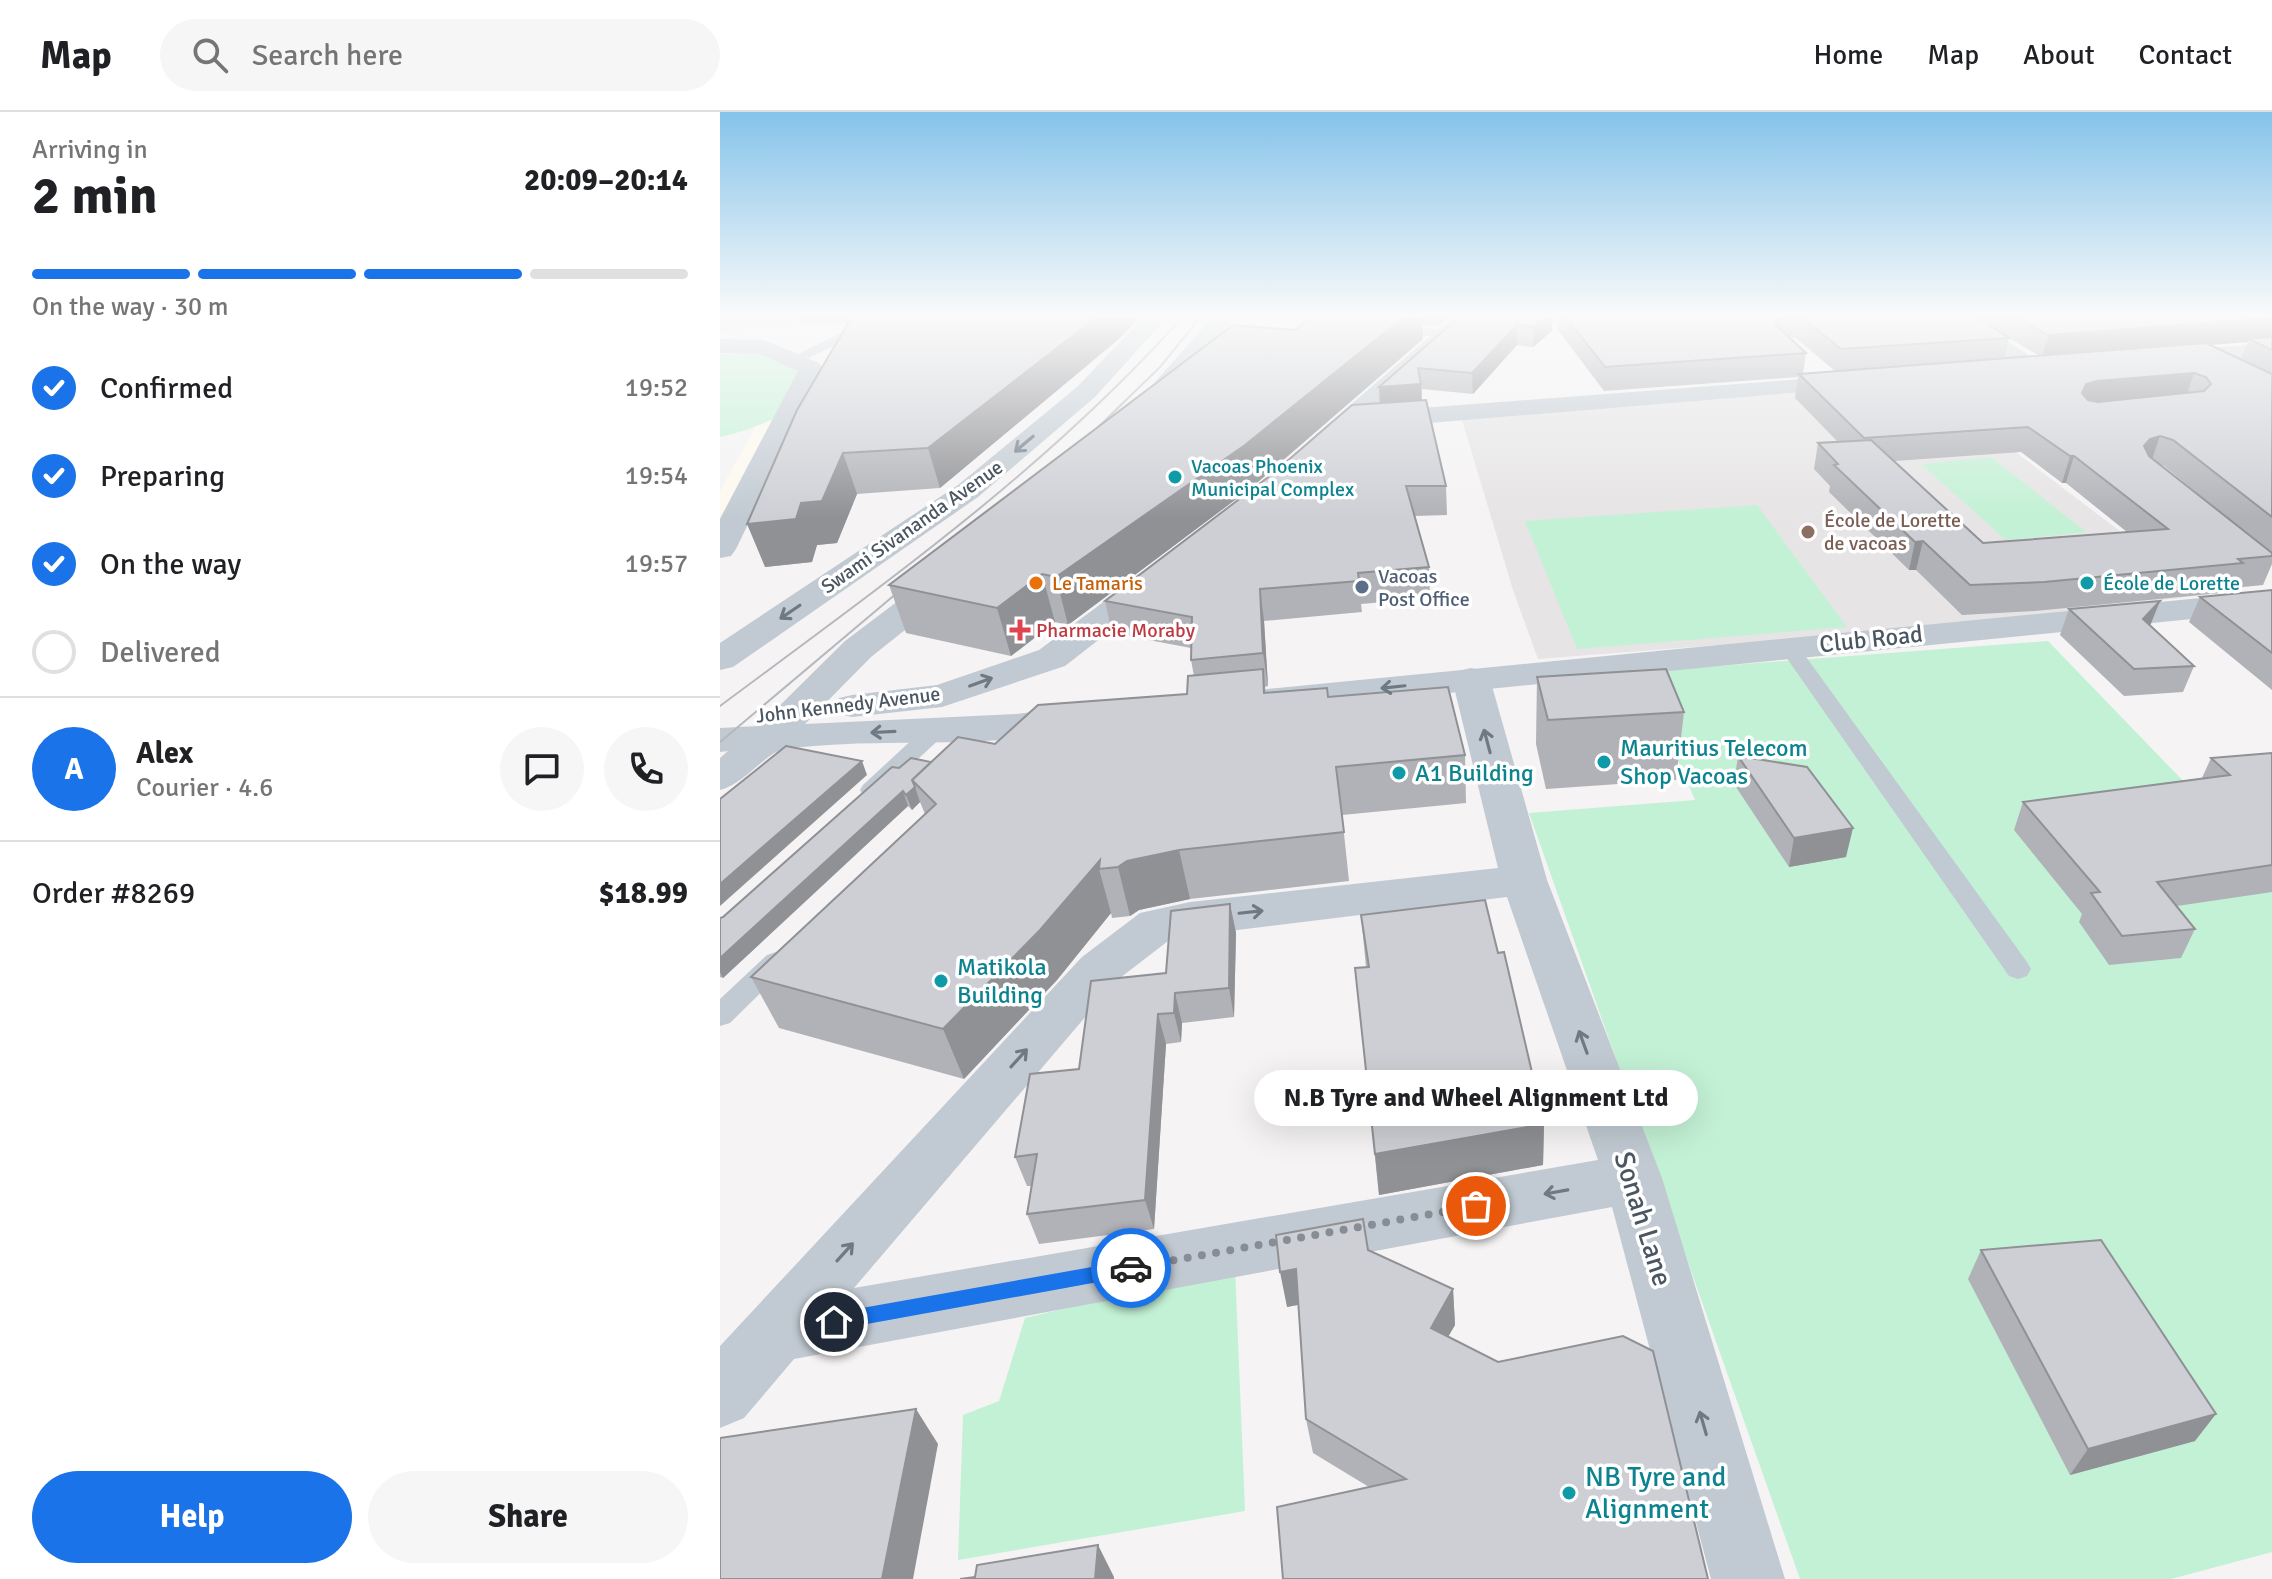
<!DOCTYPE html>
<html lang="en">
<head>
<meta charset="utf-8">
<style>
	:root { --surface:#fff; --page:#f6f6f6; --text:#202124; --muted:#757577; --line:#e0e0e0; --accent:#1a73e8 }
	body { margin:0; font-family:Signika,sans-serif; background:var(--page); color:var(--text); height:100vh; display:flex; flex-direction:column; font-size:30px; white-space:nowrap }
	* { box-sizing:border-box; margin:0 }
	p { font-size:26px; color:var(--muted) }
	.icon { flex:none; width:44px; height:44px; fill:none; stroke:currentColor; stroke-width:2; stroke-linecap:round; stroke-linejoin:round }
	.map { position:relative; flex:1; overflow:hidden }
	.drawer { display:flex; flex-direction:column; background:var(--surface); width:720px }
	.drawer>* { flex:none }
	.pin { position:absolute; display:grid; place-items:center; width:68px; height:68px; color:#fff; margin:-34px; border:4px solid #fff; border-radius:50%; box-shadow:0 2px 8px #0007 }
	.courier { position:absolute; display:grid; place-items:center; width:80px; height:80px; margin:-40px; border:6px solid #1a73e8; border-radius:50%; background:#fff; color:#222; box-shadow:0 2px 10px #0007 }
	.bubble { position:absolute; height:56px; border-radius:28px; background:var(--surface); box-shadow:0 8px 32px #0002; font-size:26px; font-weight:700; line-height:56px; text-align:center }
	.summary em { font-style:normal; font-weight:700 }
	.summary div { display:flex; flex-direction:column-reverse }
	.summary { display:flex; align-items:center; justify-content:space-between; height:136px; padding:0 32px }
	h1 { font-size:52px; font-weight:700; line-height:60px }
	.bar { display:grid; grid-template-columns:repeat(4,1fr); gap:12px 8px; align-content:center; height:96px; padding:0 32px }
	.bar i { height:10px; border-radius:6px; background:var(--line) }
	.bar .on { background:var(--accent) }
	.bar p { grid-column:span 4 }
	.line { display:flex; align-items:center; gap:20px; padding:0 32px; border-top:2px solid var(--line) }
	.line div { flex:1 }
	.round { display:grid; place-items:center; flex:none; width:84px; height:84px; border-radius:42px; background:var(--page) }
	ol { padding:0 32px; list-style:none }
	li { display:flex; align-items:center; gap:24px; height:88px }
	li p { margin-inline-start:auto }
	li .icon { padding:8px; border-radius:50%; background:var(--accent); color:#fff; stroke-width:4 }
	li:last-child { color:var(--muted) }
	li i { width:44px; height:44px; border:4px solid var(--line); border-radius:50% }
	.action { display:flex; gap:16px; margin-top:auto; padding:16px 32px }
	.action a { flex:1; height:92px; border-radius:48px; background:var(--accent); color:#fff; font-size:32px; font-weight:700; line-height:92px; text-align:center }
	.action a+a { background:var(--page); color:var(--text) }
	header { display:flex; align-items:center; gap:48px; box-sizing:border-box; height:112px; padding:0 40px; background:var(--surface); border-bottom:2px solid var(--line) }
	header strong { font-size:38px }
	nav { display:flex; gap:44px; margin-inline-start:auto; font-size:28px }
	.search { width:560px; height:72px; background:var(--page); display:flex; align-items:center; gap:20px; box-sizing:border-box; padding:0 28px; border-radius:44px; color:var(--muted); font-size:30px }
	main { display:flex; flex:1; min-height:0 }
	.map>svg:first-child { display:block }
	.commercial { fill:#fdf9ef }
	.education { fill:#e6e4e5 }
	.green { fill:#c3f1d5 }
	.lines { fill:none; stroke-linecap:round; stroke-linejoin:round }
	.service { fill:#c1cad2; fill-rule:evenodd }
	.minor { fill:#c1cad2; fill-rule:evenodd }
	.tertiary { fill:#c1cad2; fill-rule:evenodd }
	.tram { stroke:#b5b8bd; stroke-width:2 }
	.wall { fill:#b0b2b7; fill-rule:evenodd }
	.shaded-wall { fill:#909195 }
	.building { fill:#cdcfd5; stroke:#909195; stroke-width:2; fill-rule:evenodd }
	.oneway { stroke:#6e7983 }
	.route { fill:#1a73e8 }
	.done { stroke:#868d94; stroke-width:8; stroke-dasharray:0 14.4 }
	.culture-dot { fill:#0f9aa8; stroke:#fff; stroke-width:3 }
	.education-dot { fill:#8d6e63; stroke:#fff; stroke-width:3 }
	.food-dot { fill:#e8710a; stroke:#fff; stroke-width:3 }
	.service-dot { fill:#5c6f8a; stroke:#fff; stroke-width:3 }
	.health-dot { fill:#e0444e; stroke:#fff; stroke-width:3 }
	.labels { text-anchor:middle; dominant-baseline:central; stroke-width:7; stroke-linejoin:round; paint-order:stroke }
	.far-culture-label { font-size:20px; fill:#0d838f; stroke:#fff; text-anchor:start }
	.far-education-label { font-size:20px; fill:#785e54; stroke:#fff; text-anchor:start }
	.far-street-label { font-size:20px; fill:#4a5661; stroke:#fff }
	.far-service-label { font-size:20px; fill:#4e5e75; stroke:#fff; text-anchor:start }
	.far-food-label { font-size:20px; fill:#c56008; stroke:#fff; text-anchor:start }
	.far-health-label { font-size:20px; fill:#be3a42; stroke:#fff; text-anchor:start }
	.street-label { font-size:24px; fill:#4a5661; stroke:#fff }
	.culture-label { font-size:24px; fill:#0d838f; stroke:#fff; text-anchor:start }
	.near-street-label { font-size:28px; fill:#4a5661; stroke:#fff }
	.near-culture-label { font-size:28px; fill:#0d838f; stroke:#fff; text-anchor:start }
</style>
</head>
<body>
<header>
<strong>Map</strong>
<div class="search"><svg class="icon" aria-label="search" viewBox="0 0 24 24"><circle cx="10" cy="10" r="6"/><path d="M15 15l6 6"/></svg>Search here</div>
<nav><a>Home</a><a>Map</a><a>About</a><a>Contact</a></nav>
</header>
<main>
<section class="drawer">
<div class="summary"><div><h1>2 min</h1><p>Arriving in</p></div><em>20:09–20:14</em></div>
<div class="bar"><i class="on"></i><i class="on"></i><i class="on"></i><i></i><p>On the way · 30 m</p></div>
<ol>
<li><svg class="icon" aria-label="check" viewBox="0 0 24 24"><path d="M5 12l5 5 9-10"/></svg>Confirmed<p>19:52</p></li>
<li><svg class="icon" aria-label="check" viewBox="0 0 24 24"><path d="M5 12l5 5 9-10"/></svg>Preparing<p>19:54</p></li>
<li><svg class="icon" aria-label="check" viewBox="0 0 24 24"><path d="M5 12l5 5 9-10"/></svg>On the way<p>19:57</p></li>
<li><i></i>Delivered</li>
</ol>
<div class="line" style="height:144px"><b class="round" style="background:var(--accent);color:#fff">A</b><div><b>Alex</b><p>Courier · 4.6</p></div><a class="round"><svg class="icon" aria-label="chat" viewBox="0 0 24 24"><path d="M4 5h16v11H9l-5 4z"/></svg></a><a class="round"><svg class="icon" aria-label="phone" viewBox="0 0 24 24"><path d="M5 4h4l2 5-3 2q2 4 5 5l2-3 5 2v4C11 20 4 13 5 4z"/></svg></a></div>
<div class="line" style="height:104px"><div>Order #8269</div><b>$18.99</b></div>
<div class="action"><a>Help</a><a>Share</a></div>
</section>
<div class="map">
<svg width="1552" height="1467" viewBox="0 0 1552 1467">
	<rect width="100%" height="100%" fill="#f5f3f3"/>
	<polygon class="commercial" points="62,289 0,405 0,379 49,290"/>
	<g class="education">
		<polygon points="0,201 301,201 0,219"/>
		<polygon points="1208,269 1256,310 1484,483 1168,520 818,547 793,478 742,308"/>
	</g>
	<g class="green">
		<path d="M47 240 124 267C85 292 46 315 0 325V242Z"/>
		<polygon points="1271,345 1366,420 1286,428 1201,352"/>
		<polygon points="1037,393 1127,515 857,537 805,409"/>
		<polygon points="1328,529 1552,761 1552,1440 1451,1467 1080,1467 809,701 975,688 920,560"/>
		<polygon points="515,1156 525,1399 238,1448 243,1303 279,1289 305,1206"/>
	</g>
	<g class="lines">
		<g class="service">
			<polygon points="669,212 727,218 733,222 727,226 665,219 663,216"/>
			<polygon points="150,213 154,214 154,220 126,228 78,251 67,248 118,222"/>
			<polygon points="1069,529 1076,531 1307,850 1311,857 1307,864 1298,867 1289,864 1059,535"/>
			<polygon points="217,611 225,612 228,617 225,622 159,683 143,683 140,678 143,673 209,612"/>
			<polygon points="56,840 65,843 69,850 65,857 10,911 0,914 0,887 47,843"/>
		</g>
		<g class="minor">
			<polygon points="1218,201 1244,201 1328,256 1324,261 1308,261"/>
			<polygon points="0,227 44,228 99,251 103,256 16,437 11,444 0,446 0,407 78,259 40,242 0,241"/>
			<polygon points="1552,231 1552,245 1447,253 1439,251 1435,246 1439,241 1447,239"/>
			<polygon points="1135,263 1144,265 1147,270 1144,275 649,316 640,314 636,308 640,302 649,300"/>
			<path d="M751 556 764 559 770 567 827 768 942 1066 1065 1467H991L892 1095 74 1247 24 1306 0 1316V1234L362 845 420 801 470 790 778 756 732 567 738 559ZM787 785 878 1048 134 1176 396 869 452 826Z"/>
		</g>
		<g class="tertiary">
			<polygon points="428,201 451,201 375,285 258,385 13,555 0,558 0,531 238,373 357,275"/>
			<polygon points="496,201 519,201 438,297 420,297 416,292 420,287"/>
			<polygon points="737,201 761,201 612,338 592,338 588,332 592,326"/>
			<polygon points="437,456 449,459 453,466 449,473 345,554 222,595 132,605 119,602 113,594 119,586 132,583 217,573 319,538 425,459"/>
			<path d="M227 458 239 461 243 468 239 475 151 545 85 612 296 602 356 595 370 599 375 607 370 615C271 640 166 624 65 637 47 639 25 672 0 678V646L8 639 0 640V616L39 614 125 529 215 461Z"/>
			<polygon points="1552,479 1552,499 547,599 534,596 528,588 534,580 547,577"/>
		</g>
		<g class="tram">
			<polyline points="367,326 440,255 484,201"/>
			<path d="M0 594C164 472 330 355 466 201"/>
			<polyline points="0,630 190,470"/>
		</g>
	</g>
	<g class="wall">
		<polygon points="78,201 424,201 400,226 220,376 137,382 117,431 97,433 92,450 45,455 130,209 82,212"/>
		<polygon points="598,201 733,201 718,214 702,212 703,227 531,376 348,513 335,510 291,544 186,521 169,473 575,218"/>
		<polygon points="800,201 832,201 832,219 813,235 797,233 753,282 702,277 702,288 726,374 727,403 694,404 709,455 710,486 641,492 642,500 544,509 548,574 545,575 546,581 608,585 745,643 746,691 622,703 629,769 470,787 419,798 410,804 392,806 391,801 337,868 244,967 59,916 31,865 205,702 200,690 192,698 188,694 3,866 0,865 0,806 3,805 211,650 467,582 474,564 471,548 471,536 392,521 385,489 660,291 659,275"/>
		<path d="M839 201H1552V452L1543 473 1513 476 1511 480 1315 499 1242 503 1196 458H1189L1109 380 1110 374 1094 357 1098 331 1118 330 1075 286 1078 265 884 279 838 218ZM1069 225 1076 226 1115 259 1083 261 1086 241ZM1289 226 1318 243 1284 246ZM1527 230H1528L1521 247 1490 233ZM1301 340 1342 371H1346L1407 420 1263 431 1175 349ZM1440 353 1444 354 1522 418Z"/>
		<polygon points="1552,478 1552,578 1469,510 1480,485"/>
		<polygon points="1349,497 1474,554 1463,580 1404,584 1340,523"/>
		<polygon points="817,565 964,600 956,668 826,677 816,632"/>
		<polygon points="1552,641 1552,780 1457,794 1475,817 1461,846 1389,853 1359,810 1362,802 1294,718 1303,690 1482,666 1491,646"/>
		<polygon points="1018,644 1126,745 1069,755 1014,672"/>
		<polygon points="510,792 516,821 514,905 462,911 461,930 446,932 434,1117 319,1132 307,1102 311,1074 307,1074 295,1045 359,957"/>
		<polygon points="641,803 778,841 824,1012 823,1053 659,1083 635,856 646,855"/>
		<polygon points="648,1138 733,1177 735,1213 728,1224 988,1467 649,1375 593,1341 586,1307 578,1193 567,1195"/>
		<polygon points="1261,1138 1475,1329 1350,1363 1248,1167"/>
	</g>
	<g class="shaded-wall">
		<polygon points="382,201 424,201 400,226 220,376 208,336"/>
		<polygon points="689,201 702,201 703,227 531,376 348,513 336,465"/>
		<polygon points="717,201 733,201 718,214"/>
		<polygon points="830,201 832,201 832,219 813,235 814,215"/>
		<polygon points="1061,203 1058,225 1055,212"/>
		<polygon points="1552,206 1552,228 1529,227 1528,230 1322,246 1328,223"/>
		<polygon points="797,213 797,233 753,282 752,261"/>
		<polygon points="1474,261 1466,285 1358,296 1362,281 1366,272 1377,269"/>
		<polygon points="701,272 702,293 660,296 659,275"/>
		<polygon points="1440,324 1431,350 1424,334 1430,327"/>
		<polygon points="123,341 137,382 117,431 97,433 92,450 45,455 27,412"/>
		<polygon points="1350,344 1354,344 1346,371 1342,371"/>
		<polygon points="1203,429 1196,458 1189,458 1195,430"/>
		<polygon points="322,462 335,510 291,544 277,496"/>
		<polygon points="540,477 544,509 548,574 543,541"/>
		<polygon points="1440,489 1430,514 1423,507"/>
		<polygon points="142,649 147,663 0,794 0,772"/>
		<polygon points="195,675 200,690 192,698 186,683"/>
		<polygon points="183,679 188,694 3,866 0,860 0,846"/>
		<polygon points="1133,716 1126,745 1069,755 1074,726"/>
		<polygon points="459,738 470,787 419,798 410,804 398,755 407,749"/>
		<polygon points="380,748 379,757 391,801 337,868 244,967 223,917"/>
		<polygon points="510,792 516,821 514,905 509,876"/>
		<polygon points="455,881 462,911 461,930 454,901"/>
		<polygon points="438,902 446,932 434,1117 425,1088"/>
		<polygon points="824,1012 823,1053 659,1083 655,1042"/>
		<polygon points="576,1157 582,1192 567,1195 560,1160"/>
		<polygon points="733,1177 735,1213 713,1251 711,1216"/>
		<polygon points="196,1297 218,1332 193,1467 162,1467"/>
		<polygon points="1496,1302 1475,1329 1350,1363 1368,1337"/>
		<polygon points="378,1433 394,1465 394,1467 375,1467"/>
	</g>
	<g class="building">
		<polygon points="134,201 382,201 208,336 123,341 102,389 81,391 76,407 27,412 77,298"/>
		<polygon points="598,201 689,201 525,333 336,465 322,462 277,496 169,473 513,213 575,218"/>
		<polygon points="800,201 830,201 814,215 797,213 752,261 698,256 701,272 659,275 740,204"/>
		<polygon points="843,201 1251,201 1289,226 1121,237 1079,203 1061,203 1055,212 1086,241 885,255"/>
		<polygon points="1291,201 1552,201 1552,206 1328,223"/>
		<polygon points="1552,225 1552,238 1529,227"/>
		<path d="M1486 231 1552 262V405L1453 328 1440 324 1430 327 1424 334 1429 344 1552 441V444L1518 447 1523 451 1324 470 1250 473 1203 429 1195 430 1114 353 1118 352 1098 331 1151 328 1263 431 1448 417 1354 344H1350L1308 315 1144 326 1079 262ZM1474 261 1486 265 1491 272 1484 279 1378 290 1368 288 1362 281 1366 272 1377 269Z"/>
		<polygon points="706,288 726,374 686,374 709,455 638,461 639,469 540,477 543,541 471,548 472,505 385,489 551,363 632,293"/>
		<polygon points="1552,478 1552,541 1480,485"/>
		<polygon points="1440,489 1423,507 1474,554 1414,557 1349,497"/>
		<polygon points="543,557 544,581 607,576 608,585 728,575 745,643 616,655 624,720 459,738 407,749 398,755 379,757 380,748 320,818 223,917 31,865 216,692 192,668 238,625 275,632 318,593 467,582 468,564"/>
		<polygon points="946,557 964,600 828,608 817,565"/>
		<polygon points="66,634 142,649 0,772 0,687"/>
		<polygon points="1552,641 1552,753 1437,770 1475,817 1402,824 1371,781 1380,780 1303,690 1510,663 1491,646"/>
		<polygon points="1018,644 1087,655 1133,716 1074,726"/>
		<polygon points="191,646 211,650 192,668 195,675 186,683 183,679 0,846 0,806 3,805 172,655 179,656"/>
		<polygon points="765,788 778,841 784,840 824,1012 655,1042 635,856 649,855 641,803"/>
		<polygon points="510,792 509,876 455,881 454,901 438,902 425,1088 307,1102 317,1042 295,1045 310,962 359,957 371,869 446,861 451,799"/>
		<polygon points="643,1107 648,1138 733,1177 711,1216 778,1250 903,1224 933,1239 988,1467 563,1467 557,1395 686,1367 586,1307 576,1157 560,1160 556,1123"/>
		<polygon points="1381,1128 1496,1302 1368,1337 1261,1138"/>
		<polygon points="196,1297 162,1467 0,1467 0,1326"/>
		<polygon points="378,1433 375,1467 240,1467 255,1465 257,1453"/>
	</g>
	<defs><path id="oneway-shaft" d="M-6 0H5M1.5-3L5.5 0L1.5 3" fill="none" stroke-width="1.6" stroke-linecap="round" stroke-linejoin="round" transform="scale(2)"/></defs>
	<g class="oneway">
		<use href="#oneway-shaft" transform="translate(304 332) rotate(140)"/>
		<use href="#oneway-shaft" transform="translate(70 500) rotate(146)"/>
		<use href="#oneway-shaft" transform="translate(261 570) rotate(-20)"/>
		<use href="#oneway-shaft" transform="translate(673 575) rotate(174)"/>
		<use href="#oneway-shaft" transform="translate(163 620) rotate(177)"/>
		<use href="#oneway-shaft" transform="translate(767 629) rotate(-105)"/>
		<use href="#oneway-shaft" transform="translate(531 800) rotate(-6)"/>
		<use href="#oneway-shaft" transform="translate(863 930) rotate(-110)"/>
		<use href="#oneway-shaft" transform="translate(299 946) rotate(-48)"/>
		<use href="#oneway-shaft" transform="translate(836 1080) rotate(170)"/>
		<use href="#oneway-shaft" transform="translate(125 1140) rotate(-48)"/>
		<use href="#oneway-shaft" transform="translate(983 1311) rotate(-106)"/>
	</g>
	<linearGradient id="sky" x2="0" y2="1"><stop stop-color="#85c3ea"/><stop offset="0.5" stop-color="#fafafa"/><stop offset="1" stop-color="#fafafa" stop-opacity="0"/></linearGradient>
	<rect width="1552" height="406" fill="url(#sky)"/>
	<polygon class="route" points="411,1148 418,1150 420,1156 418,1162 411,1164 114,1218 108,1216 105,1210 108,1203 114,1201"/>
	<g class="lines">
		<polyline class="done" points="411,1156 756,1094"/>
	</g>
	<g class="culture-dot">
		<circle cx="455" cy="365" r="8"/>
		<circle cx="1367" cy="471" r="8"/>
		<circle cx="884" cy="650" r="8"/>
		<circle cx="679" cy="661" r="8"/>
		<circle cx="221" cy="869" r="8"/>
		<circle cx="849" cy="1381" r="8"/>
	</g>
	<circle class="education-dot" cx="1088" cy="420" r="8"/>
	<circle class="food-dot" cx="316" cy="471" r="8"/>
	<circle class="service-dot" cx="642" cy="475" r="8"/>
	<path class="health-dot" d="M296 506h8v8h8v8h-8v8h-8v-8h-8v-8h8z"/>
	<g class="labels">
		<g class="far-culture-label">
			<text x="471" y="354">Vacoas Phoenix<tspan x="471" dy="23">Municipal Complex</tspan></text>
			<text x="1383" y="471">École de Lorette</text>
		</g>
		<g class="far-education-label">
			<text x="1104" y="408">École de Lorette<tspan x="1104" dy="23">de vacoas</tspan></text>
		</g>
		<g class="far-street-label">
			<text transform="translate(192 415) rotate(-35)">Swami Sivananda Avenue</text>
			<text transform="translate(128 593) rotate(-7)">John Kennedy Avenue</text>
		</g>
		<g class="far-service-label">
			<text x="658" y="464">Vacoas<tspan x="658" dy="23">Post Office</tspan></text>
		</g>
		<g class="far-food-label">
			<text x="332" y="471">Le Tamaris</text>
		</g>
		<g class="far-health-label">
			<text x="316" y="518">Pharmacie Moraby</text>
		</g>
		<g class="street-label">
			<text transform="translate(1151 527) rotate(-6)">Club Road</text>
		</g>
		<g class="culture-label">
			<text x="900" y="636">Mauritius Telecom<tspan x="900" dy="28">Shop Vacoas</tspan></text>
			<text x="695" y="661">A1 Building</text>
			<text x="237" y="855">Matikola<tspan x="237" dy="28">Building</tspan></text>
		</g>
		<g class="near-street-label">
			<text transform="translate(923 1107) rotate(73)">Sonah Lane</text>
		</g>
		<g class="near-culture-label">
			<text x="865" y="1365">NB Tyre and<tspan x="865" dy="32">Alignment</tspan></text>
		</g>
	</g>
</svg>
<div class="pin" style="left:756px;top:1094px;background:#ea580c"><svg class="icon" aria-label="bag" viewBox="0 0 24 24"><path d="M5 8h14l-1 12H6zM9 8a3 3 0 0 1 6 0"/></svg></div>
<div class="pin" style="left:114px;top:1210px;background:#1f2937"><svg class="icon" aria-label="home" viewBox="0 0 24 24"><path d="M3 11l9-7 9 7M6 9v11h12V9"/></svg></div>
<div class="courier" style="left:411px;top:1156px"><svg class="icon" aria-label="car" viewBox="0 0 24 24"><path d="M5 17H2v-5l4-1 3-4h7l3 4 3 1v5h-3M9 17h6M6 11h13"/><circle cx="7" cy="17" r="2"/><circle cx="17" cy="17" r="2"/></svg></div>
<div class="bubble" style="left:534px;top:958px;width:444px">N.B Tyre and Wheel Alignment Ltd</div>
</div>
</main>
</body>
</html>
